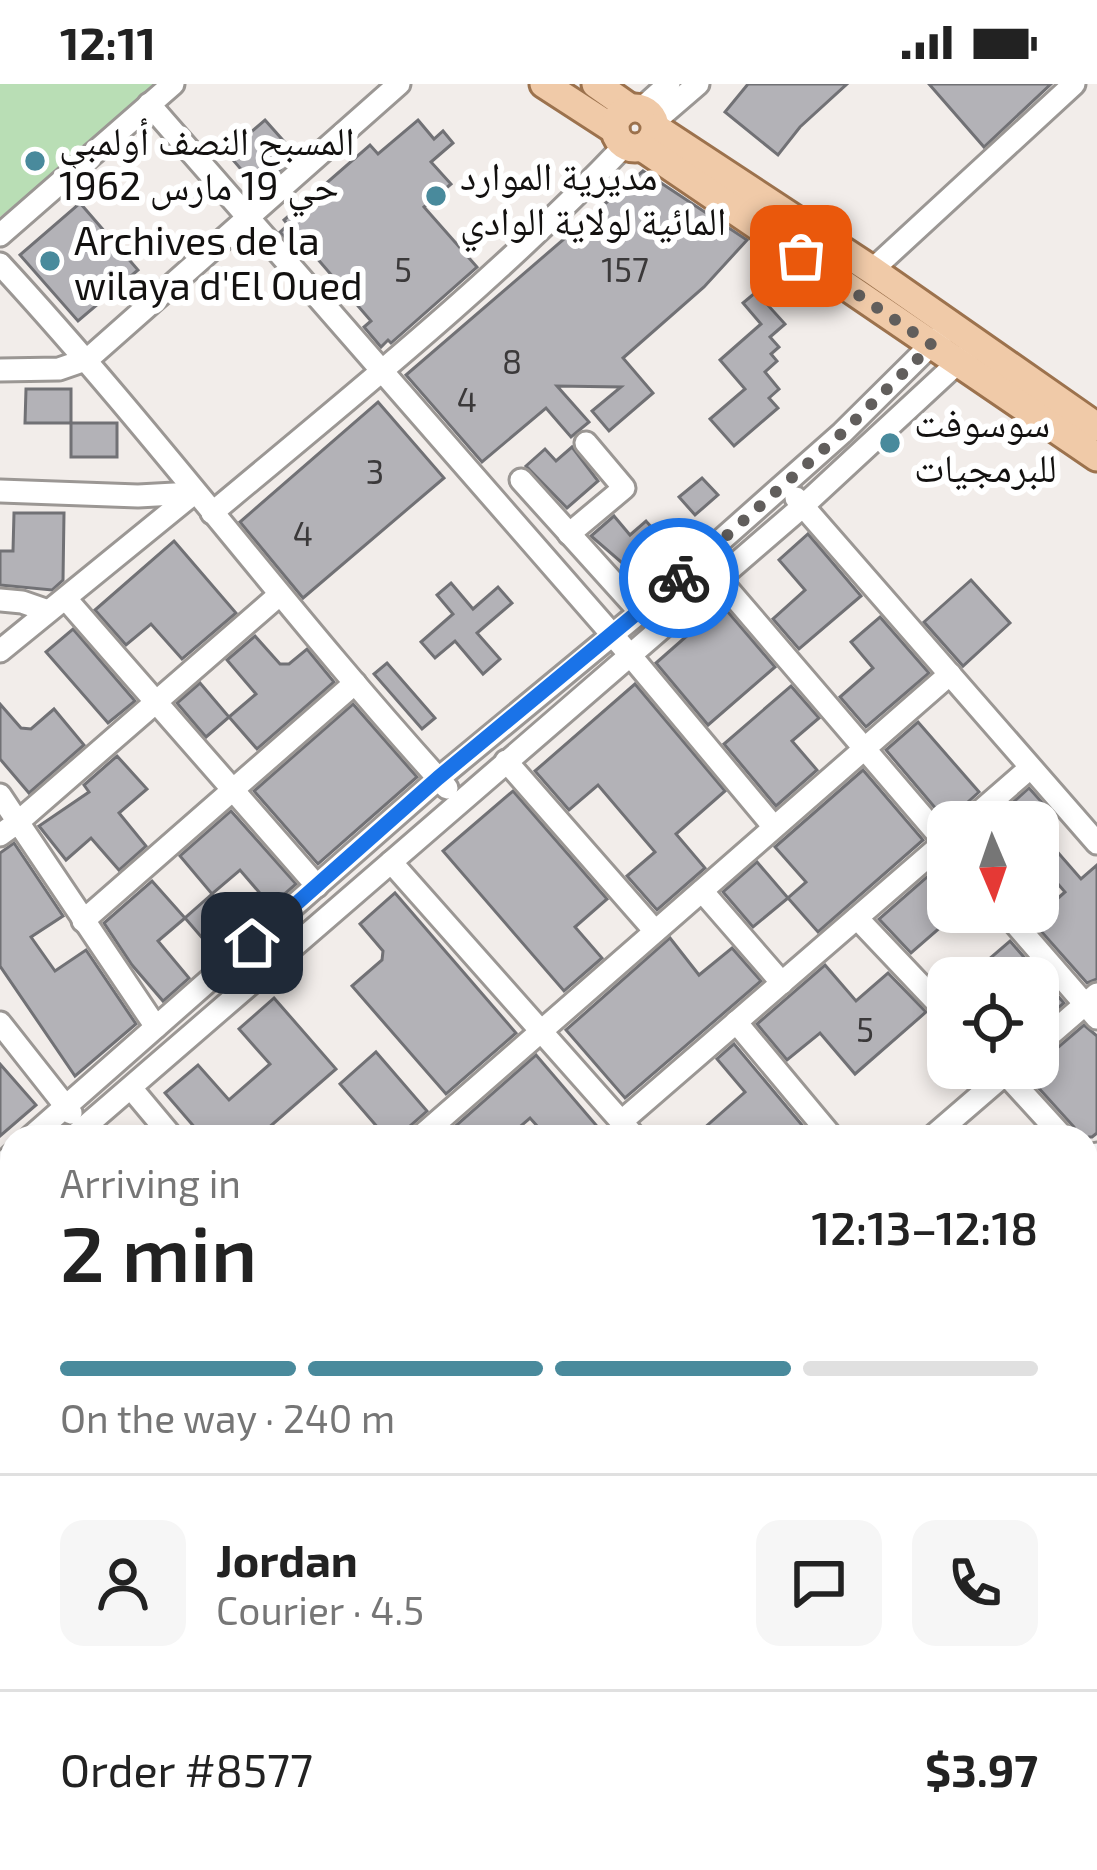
<!DOCTYPE html>
<html lang="en">
<head>
<meta charset="utf-8">
<style>
	:root { --surface:#fff; --page:#f6f6f6; --text:#222; --muted:#767676; --line:#e0e0e0; --accent:#498a9c }
	body { margin:0; font-family:"Exo 2","Noto Naskh Arabic",sans-serif; background:var(--page); color:var(--text); height:100vh; display:flex; flex-direction:column; font-size:45px; white-space:nowrap }
	* { box-sizing:border-box; margin:0 }
	p { font-size:39px; color:var(--muted) }
	.icon { flex:none; width:66px; height:66px; fill:none; stroke:currentColor; stroke-width:2; stroke-linecap:round; stroke-linejoin:round }
	.map { position:relative; flex:1; overflow:hidden }
	.panel { position:absolute; left:0px; top:1041px; width:1098px; height:747px; display:flex; flex-direction:column; background:var(--surface); border-radius:36px 36px 0 0; box-shadow:0 6px 18px #0003 }
	.panel>* { flex:none }
	.needle { width:78px; rotate:178deg }
	.controls { position:absolute; left:927px; top:717px; display:grid; gap:24px }
	.controls a { display:grid; place-items:center; width:132px; height:132px; border-radius:24px; background:var(--surface); box-shadow:0 6px 18px #0003; font-size:60px }
	.pin { position:absolute; display:grid; place-items:center; width:102px; height:102px; color:#fff; margin:-51px; border-radius:24px; box-shadow:0 6px 18px #0006 }
	.courier { position:absolute; display:grid; place-items:center; width:120px; height:120px; margin:-60px; border:9px solid #1a73e8; border-radius:50%; background:#fff; color:#222; box-shadow:0 3px 15px #0007 }
	.head em { font-style:normal; font-weight:600 }
	.head div { display:flex; flex-direction:column-reverse }
	.head { display:flex; align-items:center; justify-content:space-between; height:204px; padding:0 60px }
	h1 { font-size:78px; font-weight:600; line-height:90px }
	.bar { display:grid; grid-template-columns:repeat(4,1fr); gap:18px 12px; align-content:center; height:144px; padding:0 60px }
	.bar i { height:15px; border-radius:9px; background:var(--line) }
	.bar .current { background:var(--accent) }
	.bar p { grid-column:span 4 }
	.line { display:flex; align-items:center; gap:30px; padding:0 60px; border-top:3px solid var(--line) }
	.line div { flex:1 }
	.round { display:grid; place-items:center; flex:none; width:126px; height:126px; border-radius:24px; background:var(--page) }
	.status { display:flex; justify-content:space-between; align-items:center; height:84px; padding:0 60px; background:var(--surface); direction:ltr }
	.status svg { height:33px; fill:currentColor }
	.map>svg:first-child { display:block }
	.education { fill:#f6dde6 }
	.green { fill:#b9deb5 }
	.building { fill:#b3b2b7; stroke:#717175; stroke-width:3 }
	.lines { fill:none; stroke-linecap:round; stroke-linejoin:round }
	.minor-casing { stroke:#9b9794; stroke-width:27 }
	.major-casing { stroke:#9c724d; stroke-width:33 }
	.minor { stroke:#fff; stroke-width:21 }
	.major { stroke:#f0caa8; stroke-width:27 }
	.done { stroke:#615e5c; stroke-width:12; stroke-dasharray:0 21.6 }
	.route { stroke:#1a73e8; stroke-width:15 }
	.poi-dot { fill:#498a9c; stroke:#fff; stroke-width:4.5 }
	.labels { text-anchor:middle; dominant-baseline:central; stroke-width:12; stroke-linejoin:round; paint-order:stroke }
	.number-label { font-size:33px; fill:#3b393a }
	.poi-label { font-size:39px; fill:#131110; stroke:#fff; text-anchor:start }
</style>
</head>
<body>
<div class="status"><b>12:11</b><svg viewBox="0 0 49 12"><path d="M0 12V9h3v3zM5 12V6h3v6zM10 12V3h3v9zM15 12V0h3v12zM26 1h20v11H26zM47 4h2v5h-2z"/></svg></div>
<div class="map">
<svg width="1097" height="1786" viewBox="0 0 1097 1786">
	<rect width="100%" height="100%" fill="#f2edea"/>
	<polygon class="education" points="655,1776 814,1776 802,1786 661,1786"/>
	<polygon class="green" points="0,0 164,0 0,133"/>
	<g class="building">
		<polygon points="748,0 847,0 800,43 778,71 725,28"/>
		<polygon points="929,0 1051,0 984,63"/>
		<polygon points="265,36 296,71 258,105 227,69"/>
		<polygon points="418,36 434,55 443,47 453,59 431,78 451,100 424,123 477,183 391,259 388,256 381,263 364,243 371,237 309,165 301,171 280,148 288,141 284,136 370,61 378,70"/>
		<polygon points="643,87 747,156 704,203 623,274 653,309 609,347 592,327 621,303 557,302 589,338 571,353 546,324 482,378 406,291"/>
		<polygon points="80,119 138,186 78,237 20,171"/>
		<polygon points="756,208 785,240 770,253 779,263 771,270 777,277 765,288 779,305 769,314 778,324 734,362 710,335 745,305 720,276 761,240 743,219"/>
		<polygon points="26,305 71,305 71,339 25,339"/>
		<polygon points="378,318 444,394 303,514 240,438"/>
		<rect x="71" y="339" width="46" height="34"/>
		<polygon points="572,363 598,397 567,424 526,382 545,365 556,377"/>
		<polygon points="702,394 718,411 695,431 679,413"/>
		<polygon points="14,429 64,429 63,496 52,506 0,501 0,467 13,467"/>
		<polygon points="614,432 630,451 646,437 654,446 646,452 655,462 628,484 591,452"/>
		<polygon points="808,450 861,512 799,565 773,535 805,506 779,476"/>
		<polygon points="174,457 236,529 182,575 151,540 126,561 95,526"/>
		<polygon points="971,496 1010,539 963,582 924,538"/>
		<polygon points="451,499 473,525 498,503 512,519 477,549 500,575 483,590 455,557 435,574 421,558 453,530 437,511"/>
		<polygon points="722,521 775,583 708,641 656,579"/>
		<polygon points="880,533 929,589 866,643 840,613 873,584 851,558"/>
		<polygon points="73,545 135,617 108,639 46,568"/>
		<polygon points="255,552 280,580 289,580 307,565 334,598 257,665 229,633 256,610 227,576"/>
		<polygon points="387,579 435,634 422,645 374,590"/>
		<polygon points="200,599 229,633 206,653 177,619"/>
		<polygon points="635,600 725,707 676,750 705,784 657,826 627,792 655,768 598,701 569,726 535,687"/>
		<polygon points="791,602 819,634 792,657 817,686 776,722 724,660"/>
		<polygon points="0,620 21,644 31,645 54,625 84,661 29,709 0,675"/>
		<polygon points="353,620 417,693 318,780 254,707"/>
		<polygon points="918,638 979,708 957,728 953,738 948,739 886,666"/>
		<polygon points="117,672 147,705 119,729 146,762 119,786 91,754 66,776 39,742 89,708 84,701"/>
		<polygon points="863,686 923,756 818,848 788,814 806,798 775,763"/>
		<polygon points="1029,704 1056,734 1040,748 1081,795 1097,781 1097,895 1087,899 1032,837 1065,808 1038,777 1038,738 991,738"/>
		<polygon points="513,707 607,815 575,843 602,874 564,907 443,767"/>
		<polygon points="231,727 296,800 271,822 240,786 212,810 180,772"/>
		<polygon points="14,759 63,832 31,853 55,887 86,866 136,940 75,992 0,882 0,769"/>
		<polygon points="757,778 788,814 753,843 723,808"/>
		<polygon points="944,778 948,782 948,828 958,828 911,869 879,835"/>
		<polygon points="152,797 185,834 158,857 189,894 163,917 132,881 104,839"/>
		<polygon points="395,809 516,949 446,1010 352,902 382,876 383,867 360,840"/>
		<polygon points="212,810 244,846 216,870 185,834"/>
		<polygon points="670,854 699,891 732,864 761,897 625,1014 566,946"/>
		<polygon points="1010,857 1064,919 1038,941 1038,894 967,894"/>
		<polygon points="825,881 856,917 888,889 926,928 855,990 820,949 787,976 757,940"/>
		<polygon points="274,914 336,985 258,1053 203,1053 165,1009 198,981 229,1016 270,980 239,945"/>
		<polygon points="1084,941 1097,952 1097,1049 1092,1053 1078,1053 1074,1043 1026,990 1030,984 1038,984 1038,976 1048,972"/>
		<polygon points="734,960 812,1053 694,1053 745,1008 717,975"/>
		<polygon points="376,968 427,1027 409,1043 405,1053 386,1053 340,1000"/>
		<polygon points="536,971 596,1041 582,1053 547,1053 530,1034 508,1053 443,1053"/>
		<polygon points="0,980 36,1021 0,1052"/>
		<polygon points="12,1136 12,1246 0,1251 0,1146"/>
	</g>
	<g class="lines">
		<defs>
			<g id="minor">
				<polyline points="149,20 630,571 774,743"/>
				<polyline points="642,24 669,0"/>
				<polyline points="655,37 698,0"/>
				<polyline points="0,151 173,0"/>
				<path d="M0 180C156 349 292 534 447 704"/>
				<polyline points="872,186 1074,0"/>
				<polyline points="0,286 59,285 88,275 399,0"/>
				<polyline points="521,396 640,528"/>
				<polyline points="0,407 138,412 193,409"/>
				<polyline points="796,414 1097,759"/>
				<path d="M212 429C353 311 498 195 625 61"/>
				<polyline points="569,450 624,404 586,359"/>
				<polyline points="719,495 948,762"/>
				<polyline points="278,512 156,618 317,802"/>
				<polyline points="0,516 22,518 48,527"/>
				<polyline points="0,567 194,409"/>
				<polyline points="506,677 655,847"/>
				<polyline points="0,711 18,738 156,618 66,515"/>
				<polyline points="968,738 1030,684"/>
				<polyline points="0,751 18,738 156,943"/>
				<polyline points="391,778 635,1053"/>
				<polyline points="702,807 782,899"/>
				<polyline points="1005,828 1097,934"/>
				<polyline points="857,834 948,930"/>
				<polyline points="83,837 355,599"/>
				<polyline points="736,938 832,1053"/>
				<polyline points="0,939 71,1029"/>
				<polyline points="1038,961 1097,910"/>
				<polyline points="1000,984 1063,1053"/>
				<polyline points="131,1004 172,1053"/>
				<polyline points="622,1037 948,755"/>
				<polyline points="31,1053 438,695 640,528 842,349 941,251"/>
				<polyline points="73,1053 803,422 966,271"/>
				<polyline points="420,1053 950,590"/>
				<polyline points="932,1053 1012,984"/>
				<polyline points="1086,1079 1097,1070"/>
				<polyline points="0,1082 12,1071"/>
				<polyline points="1086,1100 1097,1113"/>
				<polyline points="0,1117 12,1107"/>
				<polyline points="1086,1260 1097,1273"/>
				<polyline points="0,1271 12,1261"/>
				<polyline points="0,1332 12,1346"/>
				<polyline points="0,1366 12,1380"/>
				<polyline points="1086,1390 1097,1403"/>
				<polyline points="1086,1544 1097,1535"/>
				<polyline points="0,1559 12,1549"/>
				<polyline points="1086,1565 1097,1578"/>
				<polyline points="0,1642 12,1664"/>
				<polyline points="0,1694 12,1684"/>
				<polyline points="1086,1711 1097,1724"/>
				<polyline points="97,1776 106,1786"/>
				<polyline points="351,1776 359,1786"/>
				<polyline points="372,1776 380,1786"/>
				<polyline points="871,1776 880,1786"/>
				<polyline points="17,1786 29,1776"/>
				<polyline points="253,1786 265,1776"/>
				<polyline points="840,1786 853,1776"/>
				<polyline points="1011,1786 1023,1776"/>
			</g>
			<g id="major">
				<polyline points="544,0 615,46"/>
				<polyline points="596,0 630,24"/>
				<circle cx="635" cy="44" r="20"/>
				<polyline points="656,44 872,186 1097,343"/>
				<polyline points="642,63 1097,373"/>
			</g>
		</defs>
		<use href="#minor" class="minor-casing"/>
		<use href="#major" class="major-casing"/>
		<use href="#minor" class="minor"/>
		<use href="#major" class="major"/>
	</g>
	<g class="lines">
		<polyline class="done" points="679,494 842,349 932,261 801,172"/>
		<polyline class="route" points="252,859 438,694 679,494"/>
	</g>
	<g class="poi-dot">
		<circle cx="35" cy="77" r="12"/>
		<circle cx="436" cy="112" r="12"/>
		<circle cx="50" cy="177" r="12"/>
		<circle cx="890" cy="359" r="12"/>
	</g>
	<g class="labels">
		<g class="number-label">
			<text x="403" y="185">5</text>
			<text x="625" y="185">157</text>
			<text x="512" y="277">8</text>
			<text x="467" y="315">4</text>
			<text x="375" y="387">3</text>
			<text x="303" y="449">4</text>
			<text x="865" y="945">5</text>
		</g>
		<g class="poi-label">
			<text x="59" y="55">المسبح النصف أولمبي<tspan x="59" dy="45">حي 19 مارس 1962</tspan></text>
			<text x="460" y="90">مديرية الموارد<tspan x="460" dy="45">المائية لولاية الوادي</tspan></text>
			<text x="74" y="155">Archives de la<tspan x="74" dy="45">wilaya d'El Oued</tspan></text>
			<text x="914" y="337">سوسوفت<tspan x="914" dy="45">للبرمجيات</tspan></text>
		</g>
	</g>
</svg>
<div class="controls">
<a><svg class="needle" viewBox="-14 -14 28 28"><path d="M0-13l5 13h-10z" fill="#e53935"/><path d="M0 13l5-13h-10z" fill="#767676"/></svg></a>
<a><svg class="icon" aria-label="locate" viewBox="0 0 24 24"><circle cx="12" cy="12" r="6"/><path d="M12 2v4M12 18v4M2 12h4M18 12h4"/></svg></a>
</div>
<div class="pin" style="left:801px;top:172px;background:#ea580c"><svg class="icon" aria-label="bag" viewBox="0 0 24 24"><path d="M5 8h14l-1 12H6zM9 8a3 3 0 0 1 6 0"/></svg></div>
<div class="pin" style="left:252px;top:859px;background:#1f2937"><svg class="icon" aria-label="home" viewBox="0 0 24 24"><path d="M3 11l9-7 9 7M6 9v11h12V9"/></svg></div>
<div class="courier" style="left:679px;top:494px"><svg class="icon" aria-label="bike" viewBox="0 0 24 24"><circle cx="6" cy="16" r="4"/><circle cx="18" cy="16" r="4"/><path d="M6 16l4-8h5l3 8M10 8l3 8H6M13 5h3"/></svg></div>
<section class="panel">
<div class="head"><div><h1>2 min</h1><p>Arriving in</p></div><em>12:13–12:18</em></div>
<div class="bar"><i class="current"></i><i class="current"></i><i class="current"></i><i></i><p>On the way · 240 m</p></div>
<div class="line" style="height:216px"><a class="round"><svg class="icon" aria-label="person" viewBox="0 0 24 24"><circle cx="12" cy="8" r="4"/><path d="M4 21q1-7 8-7t8 7"/></svg></a><div><b>Jordan</b><p>Courier · 4.5</p></div><a class="round"><svg class="icon" aria-label="chat" viewBox="0 0 24 24"><path d="M4 5h16v11H9l-5 4z"/></svg></a><a class="round"><svg class="icon" aria-label="phone" viewBox="0 0 24 24"><path d="M5 4h4l2 5-3 2q2 4 5 5l2-3 5 2v4C11 20 4 13 5 4z"/></svg></a></div>
<div class="line" style="height:156px"><div>Order #8577</div><b>$3.97</b></div>
</section>
</div>
</body>
</html>
